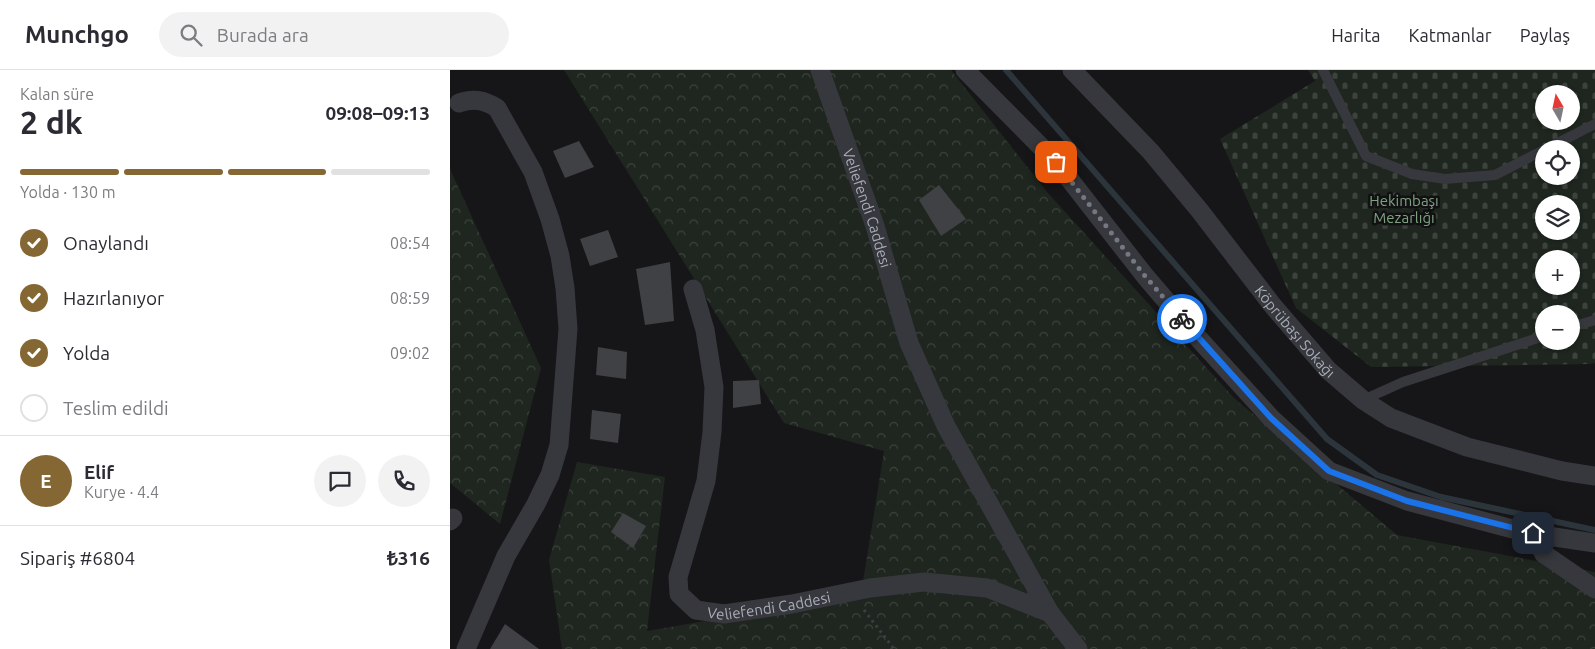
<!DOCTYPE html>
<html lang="tr">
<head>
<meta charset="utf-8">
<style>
	:root { --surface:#fff; --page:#f2f2f3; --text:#2b2b33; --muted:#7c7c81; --line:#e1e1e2; --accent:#856733 }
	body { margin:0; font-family:Ubuntu,sans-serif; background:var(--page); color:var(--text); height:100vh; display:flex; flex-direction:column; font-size:19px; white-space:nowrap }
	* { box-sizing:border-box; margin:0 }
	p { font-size:16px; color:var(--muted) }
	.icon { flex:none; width:28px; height:28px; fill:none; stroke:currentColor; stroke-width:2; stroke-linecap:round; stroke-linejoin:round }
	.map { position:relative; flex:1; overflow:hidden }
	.side { display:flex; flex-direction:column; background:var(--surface); width:450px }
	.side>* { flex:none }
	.needle { width:32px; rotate:351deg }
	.fabs { position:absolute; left:1085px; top:15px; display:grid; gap:10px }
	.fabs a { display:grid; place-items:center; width:45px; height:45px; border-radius:50%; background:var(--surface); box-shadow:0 1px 4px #0004; font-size:25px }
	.pin { position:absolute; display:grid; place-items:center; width:42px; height:42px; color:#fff; margin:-21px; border-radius:10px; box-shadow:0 2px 8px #0006 }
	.courier { position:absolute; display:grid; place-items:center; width:50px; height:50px; margin:-25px; border:4px solid #1a73e8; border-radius:50%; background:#fff; color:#222; box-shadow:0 1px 6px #0007 }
	.headline em { font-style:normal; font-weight:600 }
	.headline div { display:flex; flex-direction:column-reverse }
	.headline { display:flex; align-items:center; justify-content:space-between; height:85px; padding:0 20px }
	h1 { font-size:32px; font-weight:600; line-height:38px }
	.bar { display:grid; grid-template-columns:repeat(4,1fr); gap:8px 5px; align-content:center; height:60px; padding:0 20px }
	.bar i { height:6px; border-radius:4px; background:var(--line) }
	.bar .current { background:var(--accent) }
	.bar p { grid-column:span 4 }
	.line { display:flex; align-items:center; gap:12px; padding:0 20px; border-top:1px solid var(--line) }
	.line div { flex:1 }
	.round { display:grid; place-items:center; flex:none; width:52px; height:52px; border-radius:26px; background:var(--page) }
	ol { padding:0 20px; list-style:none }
	li { display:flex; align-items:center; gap:15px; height:55px }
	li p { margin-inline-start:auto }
	li .icon { padding:5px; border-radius:50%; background:var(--accent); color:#fff; stroke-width:4 }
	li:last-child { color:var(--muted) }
	li i { width:28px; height:28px; border:2px solid var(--line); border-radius:50% }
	header { display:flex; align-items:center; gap:30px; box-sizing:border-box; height:70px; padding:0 25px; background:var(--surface); border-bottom:1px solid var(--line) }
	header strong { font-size:24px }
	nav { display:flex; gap:28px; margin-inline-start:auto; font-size:18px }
	.search { width:350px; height:45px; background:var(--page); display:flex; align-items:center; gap:12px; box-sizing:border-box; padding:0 18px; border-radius:28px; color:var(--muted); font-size:19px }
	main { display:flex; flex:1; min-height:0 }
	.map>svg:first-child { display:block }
	.forest { fill:url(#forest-crowns) }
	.cemetery { fill:url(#cemetery-stones); fill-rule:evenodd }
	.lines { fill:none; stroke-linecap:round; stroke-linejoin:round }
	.stream { stroke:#2c353c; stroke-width:6 }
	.building { fill:#404145 }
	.path { stroke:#3d3f44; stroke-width:3; stroke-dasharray:2.5 4; stroke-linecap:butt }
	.service { stroke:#37383d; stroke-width:10 }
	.minor { stroke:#37383d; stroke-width:19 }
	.done { stroke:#757880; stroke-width:5; stroke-dasharray:0 9 }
	.route { stroke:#1a73e8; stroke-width:6 }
	.labels { text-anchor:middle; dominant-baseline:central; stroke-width:5; stroke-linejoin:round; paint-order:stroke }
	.park-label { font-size:15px; fill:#7fa381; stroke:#111113 }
	.street-label { font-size:15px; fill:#a8adb8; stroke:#111113 }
</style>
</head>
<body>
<header>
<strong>Munchgo</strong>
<div class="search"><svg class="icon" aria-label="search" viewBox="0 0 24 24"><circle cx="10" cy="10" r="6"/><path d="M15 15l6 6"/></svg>Burada ara</div>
<nav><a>Harita</a><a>Katmanlar</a><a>Paylaş</a></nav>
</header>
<main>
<section class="side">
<div class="headline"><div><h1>2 dk</h1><p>Kalan süre</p></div><em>09:08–09:13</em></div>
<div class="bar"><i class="current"></i><i class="current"></i><i class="current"></i><i></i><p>Yolda · 130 m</p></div>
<ol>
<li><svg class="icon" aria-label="check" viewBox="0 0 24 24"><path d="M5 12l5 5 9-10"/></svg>Onaylandı<p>08:54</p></li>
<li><svg class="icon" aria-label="check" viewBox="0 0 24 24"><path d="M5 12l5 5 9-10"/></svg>Hazırlanıyor<p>08:59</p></li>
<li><svg class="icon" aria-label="check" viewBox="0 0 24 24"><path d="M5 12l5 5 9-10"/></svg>Yolda<p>09:02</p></li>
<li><i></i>Teslim edildi</li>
</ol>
<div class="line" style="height:90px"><b class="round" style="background:var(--accent);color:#fff">E</b><div><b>Elif</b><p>Kurye · 4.4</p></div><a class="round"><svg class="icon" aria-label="chat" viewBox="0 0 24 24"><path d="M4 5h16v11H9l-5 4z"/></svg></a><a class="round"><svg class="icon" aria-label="phone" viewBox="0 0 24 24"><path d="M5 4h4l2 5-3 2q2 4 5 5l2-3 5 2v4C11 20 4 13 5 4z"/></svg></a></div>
<div class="line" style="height:65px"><div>Sipariş #6804</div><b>₺316</b></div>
</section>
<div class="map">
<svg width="1145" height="579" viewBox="0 0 1145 579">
	<defs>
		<pattern id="forest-crowns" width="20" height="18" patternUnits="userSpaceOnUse" patternTransform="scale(1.25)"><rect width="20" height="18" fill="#1e261f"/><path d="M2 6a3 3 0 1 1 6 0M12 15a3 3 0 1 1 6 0" fill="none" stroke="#3c433d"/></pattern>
		<pattern id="cemetery-stones" width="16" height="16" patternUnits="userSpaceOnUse" patternTransform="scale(1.25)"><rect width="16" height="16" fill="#1e261f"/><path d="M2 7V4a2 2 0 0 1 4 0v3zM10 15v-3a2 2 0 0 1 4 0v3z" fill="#3c433d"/></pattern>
	</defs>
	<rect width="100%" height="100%" fill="#161618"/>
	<g class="forest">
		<polygon points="114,0 501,0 597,122 784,328 947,465 1145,502 1145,579 112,579 99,490 127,392 215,407 197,561 411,524 434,381 334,353"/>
		<polygon points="0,99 91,298 50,454 0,413"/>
	</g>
	<path class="cemetery" d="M858 0H1145V293L1140 294 921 297 846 238 770 69 865 11ZM1094 24H1121V51H1094ZM1094 79H1121V106H1094ZM1094 134H1121V161H1094ZM1094 189H1121V216H1094ZM1094 244H1121V271H1094Z"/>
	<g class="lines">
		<polyline class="stream" points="556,0 877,369 927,405 991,427 1145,460"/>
	</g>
	<g class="building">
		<polygon points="129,71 144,97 115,108 103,81"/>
		<polygon points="489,115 516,149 491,166 469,130"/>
		<polygon points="158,160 168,187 140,196 130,169"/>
		<polygon points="220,192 224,251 195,255 186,199"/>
		<polygon points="148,277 177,282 176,309 146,305"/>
		<polygon points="309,310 311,334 283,338 283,311"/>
		<polygon points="142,340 171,344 168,373 140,369"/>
		<polygon points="173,443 196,456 183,478 161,462"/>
		<polygon points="55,554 89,579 40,579"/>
	</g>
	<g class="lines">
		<polyline class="path" points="414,540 444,579"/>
		<g class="service">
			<polyline points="873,0 916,86 962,104 995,109 1045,105 1094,80"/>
			<polyline points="1096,79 1145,54"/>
			<polyline points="1121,257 1145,250"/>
			<polyline points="913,330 953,312 1094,266"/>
		</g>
		<g class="minor">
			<path id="s1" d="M370 0 425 156 459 273 496 356 600 543"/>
			<polyline points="515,0 606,92 695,206 749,269 821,348 879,401 957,431 1078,463 1145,473"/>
			<path id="s2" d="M622 0 701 82 750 141 823 236 878 300 913 330 941 348 1017 377 1112 401 1145 406"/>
			<path d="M9 33C24 28 34 30 47 38L83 102 100 149 110 186 115 218 118 259 109 375 100 405 86 434 56 486 16 579"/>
			<path id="s3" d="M243 219 255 260 264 317 262 362 256 411 228 507 229 524 246 540 274 544 342 534 420 518 474 512 537 518 600 543 628 579"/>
			<polyline points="0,451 3,448"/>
			<polyline points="1083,463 1094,484 1145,519"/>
		</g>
	</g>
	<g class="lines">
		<polyline class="done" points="606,92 695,206 732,249"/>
		<polyline class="route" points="732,249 821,348 879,401 957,431 1083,463"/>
	</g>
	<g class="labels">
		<g class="park-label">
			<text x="954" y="130">Hekimbaşı<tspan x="954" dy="17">Mezarlığı</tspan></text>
		</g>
		<g class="street-label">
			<text stroke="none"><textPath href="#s1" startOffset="146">Veliefendi Caddesi</textPath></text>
			<text stroke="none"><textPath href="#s2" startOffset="344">Köprübaşı Sokağı</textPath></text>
			<text stroke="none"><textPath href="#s3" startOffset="409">Veliefendi Caddesi</textPath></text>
		</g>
	</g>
</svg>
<div class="fabs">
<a><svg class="needle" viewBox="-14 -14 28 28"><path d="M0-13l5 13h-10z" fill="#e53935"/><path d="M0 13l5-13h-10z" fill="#7c7c81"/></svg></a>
<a><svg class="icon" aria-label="locate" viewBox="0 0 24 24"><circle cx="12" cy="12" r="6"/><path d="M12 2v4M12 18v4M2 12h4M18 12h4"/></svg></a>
<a><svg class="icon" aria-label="layers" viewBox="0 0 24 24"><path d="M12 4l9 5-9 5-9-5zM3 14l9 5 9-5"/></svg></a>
<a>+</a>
<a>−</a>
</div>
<div class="pin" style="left:606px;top:92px;background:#ea580c"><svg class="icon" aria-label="bag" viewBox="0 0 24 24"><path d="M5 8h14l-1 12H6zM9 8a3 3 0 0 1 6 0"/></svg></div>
<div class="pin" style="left:1083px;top:463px;background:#1f2937"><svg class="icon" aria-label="home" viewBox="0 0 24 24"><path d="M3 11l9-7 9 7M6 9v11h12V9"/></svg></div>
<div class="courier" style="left:732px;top:249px"><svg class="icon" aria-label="bike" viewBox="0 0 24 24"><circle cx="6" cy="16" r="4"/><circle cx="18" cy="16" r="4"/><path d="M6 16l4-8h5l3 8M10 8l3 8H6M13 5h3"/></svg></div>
</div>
</main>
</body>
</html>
